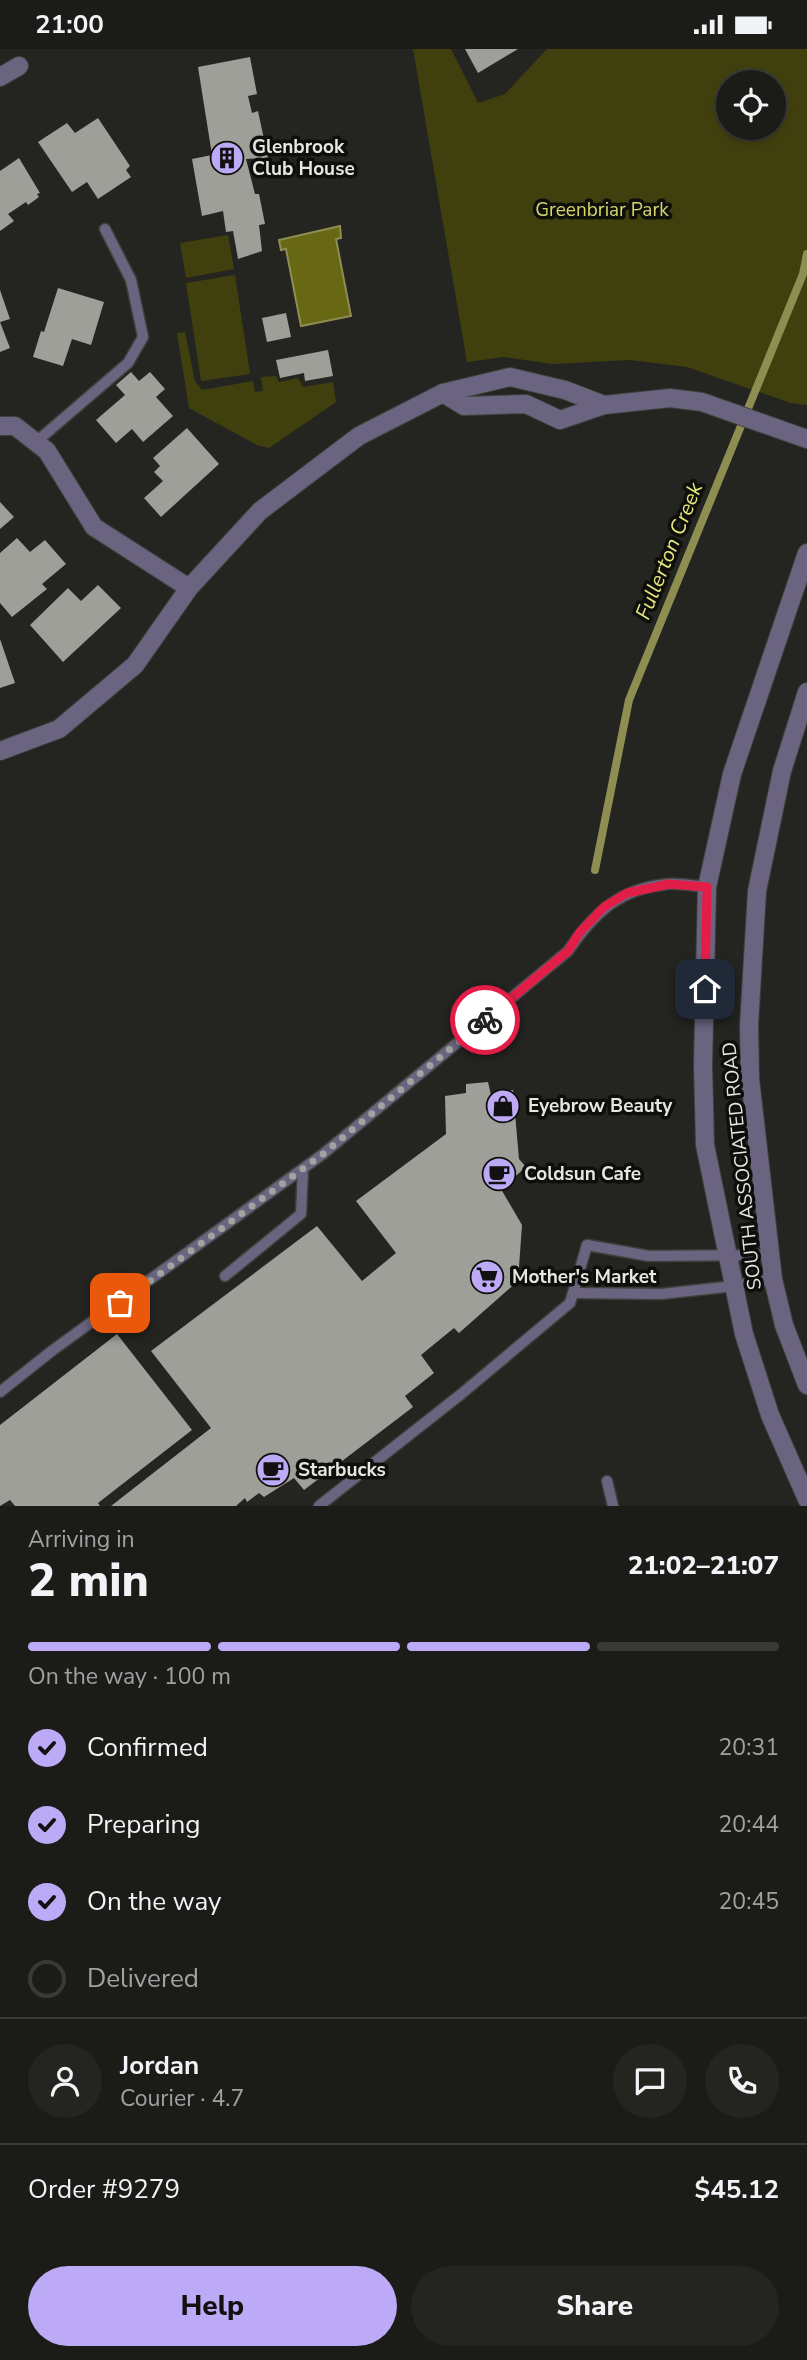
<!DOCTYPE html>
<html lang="en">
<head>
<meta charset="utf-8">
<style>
	:root { --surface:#1b1c18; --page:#242521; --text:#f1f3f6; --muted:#a0a1a2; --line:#393a37; --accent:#bcaaf6 }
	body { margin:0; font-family:"Nunito Sans",sans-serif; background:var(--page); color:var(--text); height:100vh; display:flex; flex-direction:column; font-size:26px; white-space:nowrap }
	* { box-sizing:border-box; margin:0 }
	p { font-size:23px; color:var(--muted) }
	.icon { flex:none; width:38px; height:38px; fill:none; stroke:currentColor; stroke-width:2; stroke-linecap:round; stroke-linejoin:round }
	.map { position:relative; height:1457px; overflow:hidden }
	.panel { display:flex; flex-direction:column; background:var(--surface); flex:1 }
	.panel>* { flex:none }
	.buttons { position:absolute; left:716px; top:21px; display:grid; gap:14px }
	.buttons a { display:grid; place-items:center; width:70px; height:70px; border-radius:50%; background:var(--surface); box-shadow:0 4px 10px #0003,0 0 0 2px var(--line); font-size:35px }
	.pin { position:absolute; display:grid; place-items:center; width:60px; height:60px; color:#fff; margin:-30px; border-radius:14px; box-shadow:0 4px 10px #0006 }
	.courier { position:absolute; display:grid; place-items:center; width:70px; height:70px; margin:-35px; border:5px solid #e11d48; border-radius:50%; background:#fff; color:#222; box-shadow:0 2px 9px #0007 }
	.overview em { font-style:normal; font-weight:800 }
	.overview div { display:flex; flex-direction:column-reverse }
	.overview { display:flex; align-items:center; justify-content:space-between; height:119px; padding:0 28px }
	h1 { font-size:46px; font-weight:800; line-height:52px }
	.bar { display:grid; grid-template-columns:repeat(4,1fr); gap:10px 7px; align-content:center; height:84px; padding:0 28px }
	.bar i { height:9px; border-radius:5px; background:var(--line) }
	.bar .current { background:var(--accent) }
	.bar p { grid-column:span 4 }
	.line { display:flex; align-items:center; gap:18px; padding:0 28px; border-top:2px solid var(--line) }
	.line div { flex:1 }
	.round { display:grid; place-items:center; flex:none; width:74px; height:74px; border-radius:37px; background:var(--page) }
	ol { padding:0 28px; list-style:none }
	li { display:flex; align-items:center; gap:21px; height:77px }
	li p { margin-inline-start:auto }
	li .icon { padding:7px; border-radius:50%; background:var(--accent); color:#111; stroke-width:4 }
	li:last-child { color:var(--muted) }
	li i { width:38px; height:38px; border:4px solid var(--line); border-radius:50% }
	.cta { display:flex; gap:14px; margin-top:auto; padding:14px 28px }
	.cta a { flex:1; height:80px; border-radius:42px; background:var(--accent); color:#111; font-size:28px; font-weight:800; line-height:80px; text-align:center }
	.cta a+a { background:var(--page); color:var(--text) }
	.status { display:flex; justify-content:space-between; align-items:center; height:49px; padding:0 35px; background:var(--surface); direction:ltr }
	.status svg { height:19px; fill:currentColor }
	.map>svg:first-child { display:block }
	.green { fill:#40400f; fill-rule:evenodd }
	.water { fill:#686814; stroke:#8e8e52; stroke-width:2 }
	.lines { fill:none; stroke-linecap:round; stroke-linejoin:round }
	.stream { stroke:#8e8e52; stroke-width:8 }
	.building { fill:#9f9f99 }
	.service-casing { stroke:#3f403b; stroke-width:13 }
	.minor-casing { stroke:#3f403b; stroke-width:20 }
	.tertiary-casing { stroke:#3f403b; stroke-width:20 }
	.service { stroke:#6b6481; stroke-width:10 }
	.minor { stroke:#6b6481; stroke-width:18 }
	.tertiary { stroke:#6b6481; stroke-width:18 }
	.done { stroke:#a2a39f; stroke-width:7; stroke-dasharray:0 12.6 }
	.route { stroke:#e11d48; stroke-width:9 }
	.labels { text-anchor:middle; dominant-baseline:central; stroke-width:7; stroke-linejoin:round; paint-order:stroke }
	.poi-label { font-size:19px; font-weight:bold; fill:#e6e7e3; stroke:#0e0e0b; text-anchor:start }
	.park-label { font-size:19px; fill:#d5d66b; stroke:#0e0e0b }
	.street-label { font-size:19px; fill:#e6e7e3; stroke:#0e0e0b }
	.water-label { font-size:21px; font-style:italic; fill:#e6e87d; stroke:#0e0e0b }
</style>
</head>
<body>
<div class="status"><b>21:00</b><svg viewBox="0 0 49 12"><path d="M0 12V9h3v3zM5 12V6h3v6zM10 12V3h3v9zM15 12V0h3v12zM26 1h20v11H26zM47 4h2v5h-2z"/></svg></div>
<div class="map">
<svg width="807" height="1457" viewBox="0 0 807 1457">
	<rect width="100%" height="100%" fill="#242520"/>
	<g class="green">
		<path d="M413 0H451L478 54 505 45 547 0H807V356L791 354 687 318 663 315 630 311 552 315 504 308 467 313ZM728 33H774V79H728Z"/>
		<polygon points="228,186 234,220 186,229 180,194"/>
		<polygon points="235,226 250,325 201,332 186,234"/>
		<polygon points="185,283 195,332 202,341 253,332 255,343 263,342 261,328 276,327 279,333 298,329 303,338 333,333 336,353 269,399 257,396 189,359 177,284"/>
	</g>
	<polygon class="water" points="340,177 341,189 336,190 351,267 301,277 286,200 281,201 279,191"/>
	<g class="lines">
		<polyline class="stream" points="595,821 629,651 803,225 807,205"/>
	</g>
	<g class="building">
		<polygon points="465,0 518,0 478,24"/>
		<polygon points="250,8 257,45 248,47 252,64 258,62 268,109 246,110 255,145 259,145 265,175 259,176 262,202 238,210 233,182 226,183 223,162 202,167 192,110 212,106 198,18"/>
		<polygon points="98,69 130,117 126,121 131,128 98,150 87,133 72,143 38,93 67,74 75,84"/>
		<polygon points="19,109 40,144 37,145 39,148 28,156 26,153 8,165 14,172 0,182 0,122"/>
		<polygon points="58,239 104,253 91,296 72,290 63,317 33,308 41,282 44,283"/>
		<polygon points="0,241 10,270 0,273 10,299 0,303"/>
		<polygon points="286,264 291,288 267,293 262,269"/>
		<polygon points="328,301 333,327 305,332 304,324 280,329 276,311"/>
		<polygon points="131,323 139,332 150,323 165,340 156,348 173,367 143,393 132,380 116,394 96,371 125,346 116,336"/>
		<polygon points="187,379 219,415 161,468 144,449 163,432 154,423 160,417 153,409"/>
		<polygon points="0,453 14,468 0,480"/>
		<polygon points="17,489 30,503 45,491 66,515 42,535 47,540 12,568 0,554 0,504"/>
		<polygon points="98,536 121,559 63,613 30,576 68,539 81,552"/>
		<polygon points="0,590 15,634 0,639"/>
		<polygon points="488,1033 491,1046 513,1041 519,1110 526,1118 501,1140 522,1176 518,1232 459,1284 454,1279 421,1306 434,1324 405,1347 413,1358 304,1441 294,1429 264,1448 259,1444 247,1453 245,1449 236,1457 111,1457 211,1379 151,1302 317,1177 362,1232 396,1204 356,1152 446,1085 445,1047 466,1044 466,1035"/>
		<polygon points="117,1285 192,1381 98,1454 100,1457 15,1457 10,1451 0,1457 0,1376"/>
	</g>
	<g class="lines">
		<defs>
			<g id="service">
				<polyline points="36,393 128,314 143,288 131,231 105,180"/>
				<polyline points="225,1227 301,1165 303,1120"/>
				<polyline points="573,1244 661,1245 734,1237 773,1230"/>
				<path d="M0 1343 53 1301 323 1105 568 902C594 864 620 839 668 835 681 834 694 837 707 838"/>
				<polyline points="607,1432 613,1457"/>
				<polyline points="319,1457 460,1346 570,1254 587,1196 649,1207 770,1206"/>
			</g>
			<g id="minor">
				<polyline points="0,28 19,17"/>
				<polyline points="443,344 464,357 526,355 560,371 604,356 670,349 702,353 807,390"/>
				<polyline points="0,377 15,377 47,402 94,478 189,539"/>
				<polyline points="0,702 59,680 135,616 189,539 260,462 359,387 443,344 510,328 565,341 604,356"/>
			</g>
			<g id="tertiary">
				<polyline points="807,504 732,725 707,838 703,1016 705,1096 744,1285 770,1366 807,1450"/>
				<polyline points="807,643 782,722 757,842 749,976 750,1030 773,1230 784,1276 807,1336"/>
			</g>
		</defs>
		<use href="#service" class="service-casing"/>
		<use href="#minor" class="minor-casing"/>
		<use href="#tertiary" class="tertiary-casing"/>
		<use href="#service" class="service"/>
		<use href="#minor" class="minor"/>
		<use href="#tertiary" class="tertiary"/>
	</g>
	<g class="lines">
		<polyline class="done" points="120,1254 323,1105 485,971"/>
		<polyline class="route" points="485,971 568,902 580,883 604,858 627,844 669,835 707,838 705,940"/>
	</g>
	<defs>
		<symbol id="building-disc" viewBox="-11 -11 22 22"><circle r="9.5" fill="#bcaaf6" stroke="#0e0e0b"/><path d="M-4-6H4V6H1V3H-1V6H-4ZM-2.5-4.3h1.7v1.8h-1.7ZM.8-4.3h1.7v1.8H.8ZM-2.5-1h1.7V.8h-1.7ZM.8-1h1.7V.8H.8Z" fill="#111"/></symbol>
		<symbol id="shop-disc" viewBox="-11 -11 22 22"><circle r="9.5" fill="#bcaaf6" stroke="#0e0e0b"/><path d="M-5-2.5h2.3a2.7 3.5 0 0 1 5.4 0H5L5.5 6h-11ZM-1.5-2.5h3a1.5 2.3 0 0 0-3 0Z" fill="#111"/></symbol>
		<symbol id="cafe-disc" viewBox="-11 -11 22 22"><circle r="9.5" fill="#bcaaf6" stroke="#0e0e0b"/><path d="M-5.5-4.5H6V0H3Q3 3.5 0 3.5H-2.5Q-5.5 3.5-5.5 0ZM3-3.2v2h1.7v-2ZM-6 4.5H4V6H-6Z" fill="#111"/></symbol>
		<symbol id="supermarket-disc" viewBox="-11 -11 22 22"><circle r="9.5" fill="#bcaaf6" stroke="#0e0e0b"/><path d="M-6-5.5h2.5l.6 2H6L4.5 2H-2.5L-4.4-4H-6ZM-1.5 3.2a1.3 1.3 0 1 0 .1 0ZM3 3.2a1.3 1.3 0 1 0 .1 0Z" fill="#111"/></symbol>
	</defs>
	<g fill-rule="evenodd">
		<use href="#building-disc" x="208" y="90" width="38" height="38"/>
		<use href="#shop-disc" x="484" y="1038" width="38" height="38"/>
		<use href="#cafe-disc" x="480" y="1106" width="38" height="38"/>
		<use href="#supermarket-disc" x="468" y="1209" width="38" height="38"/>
		<use href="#cafe-disc" x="254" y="1402" width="38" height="38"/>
	</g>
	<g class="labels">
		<g class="poi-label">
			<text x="252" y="98">Glenbrook<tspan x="252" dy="22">Club House</tspan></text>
			<text x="528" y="1057">Eyebrow Beauty</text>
			<text x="524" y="1125">Coldsun Cafe</text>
			<text x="512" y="1228">Mother's Market</text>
			<text x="298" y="1421">Starbucks</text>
		</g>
		<g class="park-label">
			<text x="602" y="161">Greenbriar Park</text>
		</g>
		<g class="street-label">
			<text transform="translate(742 1117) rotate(-96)">SOUTH ASSOCIATED ROAD</text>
		</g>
		<g class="water-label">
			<text transform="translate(669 502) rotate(-68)">Fullerton Creek</text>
		</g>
	</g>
</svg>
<div class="buttons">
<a><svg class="icon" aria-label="locate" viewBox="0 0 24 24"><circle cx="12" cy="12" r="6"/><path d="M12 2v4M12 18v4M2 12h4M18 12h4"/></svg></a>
</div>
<div class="pin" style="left:120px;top:1254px;background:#ea580c"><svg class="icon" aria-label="bag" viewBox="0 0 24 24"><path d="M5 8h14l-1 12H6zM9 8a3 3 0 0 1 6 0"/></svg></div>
<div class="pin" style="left:705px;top:940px;background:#1f2937"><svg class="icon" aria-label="home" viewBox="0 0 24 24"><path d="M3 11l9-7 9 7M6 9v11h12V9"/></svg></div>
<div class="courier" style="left:485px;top:971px"><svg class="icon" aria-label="bike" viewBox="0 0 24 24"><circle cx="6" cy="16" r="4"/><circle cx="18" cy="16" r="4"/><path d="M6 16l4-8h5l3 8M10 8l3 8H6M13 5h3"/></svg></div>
</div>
<section class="panel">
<div class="overview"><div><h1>2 min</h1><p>Arriving in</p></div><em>21:02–21:07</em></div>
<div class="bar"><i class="current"></i><i class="current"></i><i class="current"></i><i></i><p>On the way · 100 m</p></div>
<ol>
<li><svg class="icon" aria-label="check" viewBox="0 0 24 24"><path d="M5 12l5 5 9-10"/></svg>Confirmed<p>20:31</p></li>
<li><svg class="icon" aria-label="check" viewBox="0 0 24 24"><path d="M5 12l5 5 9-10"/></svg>Preparing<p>20:44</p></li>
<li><svg class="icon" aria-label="check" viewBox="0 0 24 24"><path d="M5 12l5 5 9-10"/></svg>On the way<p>20:45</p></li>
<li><i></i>Delivered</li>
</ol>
<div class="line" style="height:126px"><a class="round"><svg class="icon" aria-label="person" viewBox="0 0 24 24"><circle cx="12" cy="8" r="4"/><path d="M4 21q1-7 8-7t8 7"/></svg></a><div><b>Jordan</b><p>Courier · 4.7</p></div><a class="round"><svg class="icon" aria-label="chat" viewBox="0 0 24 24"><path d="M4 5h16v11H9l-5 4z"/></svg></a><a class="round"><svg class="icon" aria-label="phone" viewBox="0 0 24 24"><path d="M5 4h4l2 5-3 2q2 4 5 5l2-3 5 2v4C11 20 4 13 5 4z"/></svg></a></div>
<div class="line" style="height:91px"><div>Order #9279</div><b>$45.12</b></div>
<div class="cta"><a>Help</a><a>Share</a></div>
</section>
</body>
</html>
